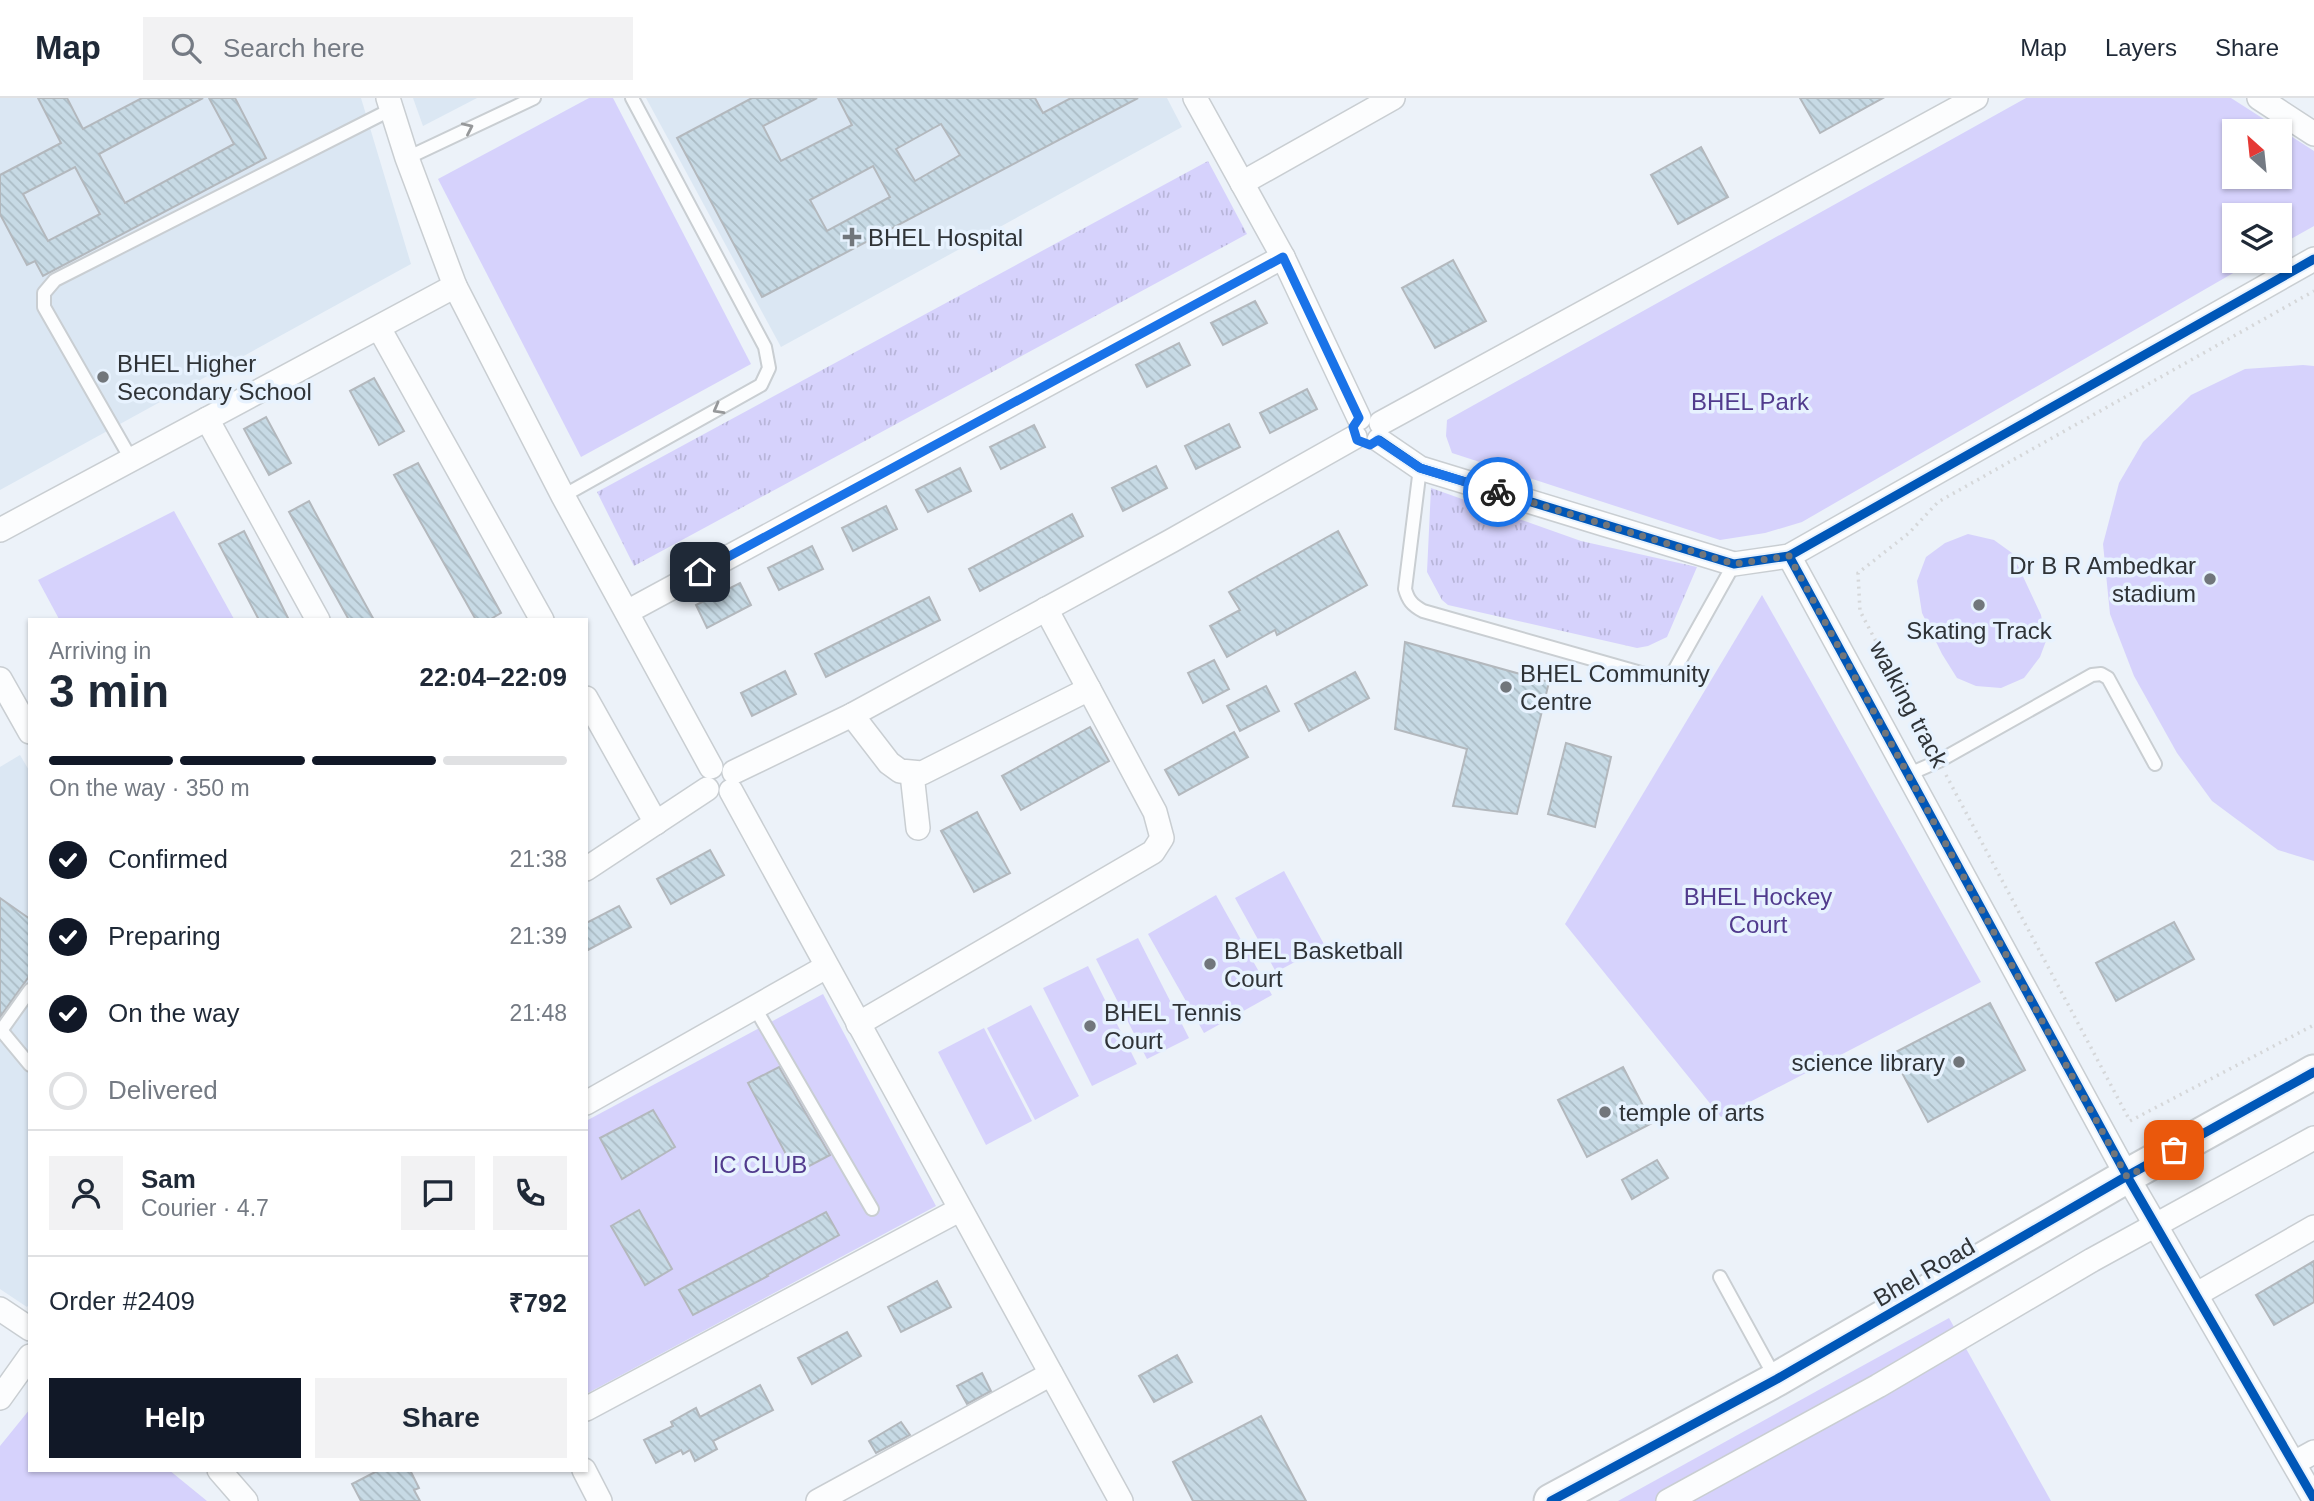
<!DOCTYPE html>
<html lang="en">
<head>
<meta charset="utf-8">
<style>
	:root { --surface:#fff; --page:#f2f2f3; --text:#1f2937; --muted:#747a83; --line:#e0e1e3; --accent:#111827 }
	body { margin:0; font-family:Arial,sans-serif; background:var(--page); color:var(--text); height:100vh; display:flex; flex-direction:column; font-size:26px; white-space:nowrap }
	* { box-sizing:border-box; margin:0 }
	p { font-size:23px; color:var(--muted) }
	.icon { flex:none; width:38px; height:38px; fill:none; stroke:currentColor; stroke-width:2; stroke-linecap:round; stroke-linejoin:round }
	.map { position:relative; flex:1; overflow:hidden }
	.details { position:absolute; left:28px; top:520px; width:560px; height:854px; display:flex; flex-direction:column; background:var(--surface); border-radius:0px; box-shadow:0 2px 5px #0004 }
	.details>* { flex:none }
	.needle { width:46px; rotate:333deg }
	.fabs { position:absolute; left:2222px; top:21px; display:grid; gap:14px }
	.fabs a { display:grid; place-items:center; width:70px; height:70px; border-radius:0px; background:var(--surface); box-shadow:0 2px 5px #0004; font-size:35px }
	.pin { position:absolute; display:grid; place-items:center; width:60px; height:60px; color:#fff; margin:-30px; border-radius:14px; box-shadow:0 4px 10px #0006 }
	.courier { position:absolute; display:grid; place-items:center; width:70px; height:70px; margin:-35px; border:5px solid #1a73e8; border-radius:50%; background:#fff; color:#222; box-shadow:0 2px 9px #0007 }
	.summary em { font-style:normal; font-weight:700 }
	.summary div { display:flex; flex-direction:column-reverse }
	.summary { display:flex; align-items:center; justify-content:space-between; height:119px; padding:0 21px }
	h1 { font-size:46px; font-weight:700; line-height:52px }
	.bar { display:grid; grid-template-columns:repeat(4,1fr); gap:10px 7px; align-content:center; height:84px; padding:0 21px }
	.bar i { height:9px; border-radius:5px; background:var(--line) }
	.bar .on { background:var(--accent) }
	.bar p { grid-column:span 4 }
	.line { display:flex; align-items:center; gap:18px; padding:0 21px; border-top:2px solid var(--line) }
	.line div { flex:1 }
	.round { display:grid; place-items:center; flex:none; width:74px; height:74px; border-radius:0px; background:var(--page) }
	ol { padding:0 21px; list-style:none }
	li { display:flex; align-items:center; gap:21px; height:77px }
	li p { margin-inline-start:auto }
	li .icon { padding:7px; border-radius:50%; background:var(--accent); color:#fff; stroke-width:4 }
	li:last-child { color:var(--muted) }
	li i { width:38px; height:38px; border:4px solid var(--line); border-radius:50% }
	.cta { display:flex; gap:14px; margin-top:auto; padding:14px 21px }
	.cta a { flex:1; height:80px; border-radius:0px; background:var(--accent); color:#fff; font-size:28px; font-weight:700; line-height:80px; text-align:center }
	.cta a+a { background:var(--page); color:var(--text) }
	header { display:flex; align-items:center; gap:42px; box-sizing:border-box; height:98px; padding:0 35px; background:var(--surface); border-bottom:2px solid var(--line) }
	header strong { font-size:33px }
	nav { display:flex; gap:38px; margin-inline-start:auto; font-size:24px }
	.search { width:490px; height:63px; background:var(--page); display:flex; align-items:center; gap:18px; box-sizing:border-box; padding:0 24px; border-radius:0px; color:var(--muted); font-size:26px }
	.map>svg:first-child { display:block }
	.built { fill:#dbe7f3 }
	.grass { fill:url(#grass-tufts) }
	.park { fill:#d6d2fc; fill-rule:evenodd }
	.building { fill:url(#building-back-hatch); stroke:#b3b8bd; stroke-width:2; fill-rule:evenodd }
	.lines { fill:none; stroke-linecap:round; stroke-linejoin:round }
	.lane-casing { stroke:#c9ced2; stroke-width:16 }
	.street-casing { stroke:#c9ced2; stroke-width:26 }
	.secondary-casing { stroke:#c9ced2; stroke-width:37 }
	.path { stroke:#d5d7d9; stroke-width:3.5; stroke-dasharray:2 5; stroke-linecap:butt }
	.lane { stroke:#fcfdfe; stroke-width:12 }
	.street { stroke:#fcfdfe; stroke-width:23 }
	.secondary { stroke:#fcfdfe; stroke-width:33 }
	.cycleway-casing { stroke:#e7f2fe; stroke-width:13 }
	.cycleway { stroke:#0057b8; stroke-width:9 }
	.oneway { stroke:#96989a }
	.done { stroke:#71767b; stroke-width:7; stroke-dasharray:0 12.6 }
	.route { stroke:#1a73e8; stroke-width:9 }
	.poi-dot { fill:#71767b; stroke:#e7f2fe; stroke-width:2.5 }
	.labels { text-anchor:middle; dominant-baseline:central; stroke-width:7; stroke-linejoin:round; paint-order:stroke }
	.poi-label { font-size:24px; fill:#2f3337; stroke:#e7f2fe; text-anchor:start }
	.park-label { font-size:24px; fill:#513b8d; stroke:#e7f2fe }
	.street-label { font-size:24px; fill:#2f3337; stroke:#e7f2fe }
</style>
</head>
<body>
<header>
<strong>Map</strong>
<div class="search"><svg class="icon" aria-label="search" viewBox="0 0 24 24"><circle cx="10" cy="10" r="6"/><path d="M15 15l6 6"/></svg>Search here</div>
<nav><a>Map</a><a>Layers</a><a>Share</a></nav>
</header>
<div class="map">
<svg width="2314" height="1403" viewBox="0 0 2314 1403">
	<defs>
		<pattern id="grass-tufts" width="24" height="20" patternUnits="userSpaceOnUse" patternTransform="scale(1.75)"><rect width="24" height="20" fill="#d6d2fc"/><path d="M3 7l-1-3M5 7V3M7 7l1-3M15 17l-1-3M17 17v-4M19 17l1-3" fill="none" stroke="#b8b5d9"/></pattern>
		<pattern id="building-back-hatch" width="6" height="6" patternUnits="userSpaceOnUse" patternTransform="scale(1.75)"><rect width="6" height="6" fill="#c7dae5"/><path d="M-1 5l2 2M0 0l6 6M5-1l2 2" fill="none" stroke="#abbcc5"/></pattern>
	</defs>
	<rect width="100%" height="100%" fill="#ecf2f9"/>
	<g class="built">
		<polygon points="0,0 361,0 411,166 0,392"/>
		<polygon points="413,0 477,0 423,28"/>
		<polygon points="646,0 1167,0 1182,29 781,249"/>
		<polygon points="20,657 30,674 30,1205 27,1209 0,1191 0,669"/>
	</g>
	<g class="grass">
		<polygon points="1208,63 1247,136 634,468 597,394"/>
		<polygon points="1431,390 1581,443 1697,469 1667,539 1648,548 1637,550 1448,507 1442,502 1427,474"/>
	</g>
	<g class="park">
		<polygon points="589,0 613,0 751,266 581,359 438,81"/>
		<path d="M2026 0H2231L2314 53V128L2280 147V117H2235V163H2254L1802 424 1765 435 1720 442 1452 355 1446 338 1447 322ZM2235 33H2280V79H2235Z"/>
		<polygon points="2303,267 2314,268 2314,763 2278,752 2212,703 2177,655 2134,578 2110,516 2103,446 2119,385 2143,344 2191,297 2245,271"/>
		<polygon points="174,413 234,521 59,521 38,482"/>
		<polygon points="1968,436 1994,442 2012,455 2041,517 2046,543 2040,559 2024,580 2001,590 1976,588 1957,580 1942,556 1922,515 1917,483 1926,459 1945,445"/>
		<polygon points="1762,497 1981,884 1721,1019 1565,826"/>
		<polygon points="1284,773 1325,848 1276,874 1235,800"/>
		<polygon points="1216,797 1272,897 1204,935 1148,836"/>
		<polygon points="1138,840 1189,940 1147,961 1096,861"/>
		<polygon points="1088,868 1137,966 1092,988 1043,890"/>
		<polygon points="823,896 936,1108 586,1296 586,1023"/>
		<polygon points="1031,907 1079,998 1035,1022 987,930"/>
		<polygon points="984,930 1032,1023 986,1047 938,954"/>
		<polygon points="1949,1220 2051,1403 1618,1403"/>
		<polygon points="30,1311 30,1372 169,1372 207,1403 0,1403 0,1348"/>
	</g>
	<g class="building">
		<path d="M38 0H67L83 31 142 0H203L99 56 125 105 234 46 209 0H235L266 60 43 178 35 163 27 167 0 116V77L61 45ZM75 69 100 116 48 143 23 96Z"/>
		<path d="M752 0H817L763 28 781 63 852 27 838 0H1035L1043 15 1071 0H1138L762 199 677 40ZM941 26 960 57 915 83 896 51ZM873 68 890 99 827 133 810 102Z"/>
		<polygon points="1800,0 1883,0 1820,35"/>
		<polygon points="1701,49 1728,99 1678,126 1651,77"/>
		<polygon points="1453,162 1486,223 1435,250 1402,190"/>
		<polygon points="1255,203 1267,225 1223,247 1211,225"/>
		<polygon points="1179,245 1190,267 1147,289 1136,267"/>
		<polygon points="374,280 404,333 379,347 350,293"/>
		<polygon points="1307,291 1317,311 1270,335 1260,315"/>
		<polygon points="266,319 291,365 269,377 244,331"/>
		<polygon points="1229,326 1240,349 1196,371 1185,348"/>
		<polygon points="1034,327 1045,349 1001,371 990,349"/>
		<polygon points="418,365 501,515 489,522 476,522 394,377"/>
		<polygon points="1156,368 1167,390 1123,413 1112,390"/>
		<polygon points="960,370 971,393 928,414 916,392"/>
		<polygon points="309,403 344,468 374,522 349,522 289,414"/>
		<polygon points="886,408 897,431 853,453 842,430"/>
		<polygon points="1072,416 1083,438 980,493 969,471"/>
		<polygon points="244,433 274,492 289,522 259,522 219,446"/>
		<polygon points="1338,433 1367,487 1277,537 1275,532 1227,559 1210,528 1240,512 1229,494"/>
		<polygon points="812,448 823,471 779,492 768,470"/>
		<polygon points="740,485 751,507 707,530 696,507"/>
		<polygon points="929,499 940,522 826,579 815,556"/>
		<polygon points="1405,544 1549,584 1517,716 1453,708 1467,651 1395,631"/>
		<polygon points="1214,562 1229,591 1203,605 1188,575"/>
		<polygon points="785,573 796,596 752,618 741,595"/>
		<polygon points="1355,574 1369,600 1309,633 1295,606"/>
		<polygon points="1266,588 1279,613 1240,633 1227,608"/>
		<polygon points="1090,629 1109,663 1021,712 1002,678"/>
		<polygon points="1234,634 1248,659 1179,697 1165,672"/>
		<polygon points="1566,645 1611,659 1595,729 1548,716"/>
		<polygon points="977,714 1010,775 974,794 941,733"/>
		<polygon points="710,752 724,777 671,806 657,781"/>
		<polygon points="0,800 30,821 30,877 0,919"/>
		<polygon points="619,808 631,829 586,853 586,825"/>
		<polygon points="2174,824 2194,861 2116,903 2096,865"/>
		<polygon points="1990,905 2025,972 1928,1024 1892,956"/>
		<polygon points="779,969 830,1057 796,1075 748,985"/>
		<polygon points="1623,969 1652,1025 1587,1059 1558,1002"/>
		<polygon points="653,1012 675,1049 622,1081 600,1040"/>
		<polygon points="1657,1062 1668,1080 1632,1101 1622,1082"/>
		<polygon points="639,1112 672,1171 645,1187 611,1128"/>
		<polygon points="826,1114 839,1137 767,1177 768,1178 693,1217 679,1192"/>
		<polygon points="2314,1163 2314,1204 2274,1227 2256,1197"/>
		<polygon points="937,1183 951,1209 901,1234 888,1209"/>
		<polygon points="847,1234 861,1258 812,1286 798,1260"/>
		<polygon points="1177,1257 1192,1284 1154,1304 1139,1278"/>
		<polygon points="982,1275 991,1293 967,1306 957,1288"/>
		<polygon points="760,1287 773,1312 713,1343 717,1351 695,1363 690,1352 683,1356 681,1352 656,1365 644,1342 673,1328 671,1324 696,1310 700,1319"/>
		<polygon points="1261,1318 1306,1403 1193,1403 1173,1364"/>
		<polygon points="901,1324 910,1337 876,1355 869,1343"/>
		<polygon points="379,1372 410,1372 419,1390 414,1392 420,1403 361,1403 352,1386"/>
	</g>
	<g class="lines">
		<defs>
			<g id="lane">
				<polyline points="407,60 534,0"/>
				<polyline points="131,361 44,209 44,195 55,182 392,11"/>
				<path d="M1420 370 1405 491C1408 502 1412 507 1423 513L1655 579 1666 578 1674 573 1734 466"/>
				<polyline points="563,398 761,287 769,270 765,249 632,0"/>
				<polyline points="1907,677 1939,663 2092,577 2101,576 2108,580 2155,666"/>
				<polyline points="755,910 872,1111"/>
				<polyline points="1,932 30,967"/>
				<polyline points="0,934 30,892"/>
				<polyline points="1720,1179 1776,1281"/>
			</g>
			<g id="street">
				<polyline points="388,0 407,60 455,188 563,398 711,669"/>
				<polyline points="1195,0 1283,159 1359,320"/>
				<polyline points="2259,0 2314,36"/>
				<polyline points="1242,85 1393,0"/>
				<polyline points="379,230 542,522"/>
				<polyline points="207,321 318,522"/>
				<polyline points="1381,325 1976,0"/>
				<polyline points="1379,342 1420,370 1734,466 1789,458 2314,161"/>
				<polyline points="0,432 455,188"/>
				<polyline points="1789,458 2127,1078 2314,1401"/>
				<polyline points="627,514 1283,159"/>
				<polyline points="0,581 30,634"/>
				<polyline points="586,600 656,725"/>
				<polyline points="852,617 889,665 900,673 922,675 1089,591"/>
				<polyline points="734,674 852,617 1171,443 1355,339"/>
				<polyline points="912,676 918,730"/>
				<polyline points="731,693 1121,1403"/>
				<polyline points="586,771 707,691"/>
				<polyline points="858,926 1153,754 1162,740 1155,714 1046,511"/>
				<polyline points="586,1005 826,869"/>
				<polyline points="2197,1196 2314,1129"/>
				<polyline points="0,1211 30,1231"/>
				<polyline points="0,1300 30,1258"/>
				<polyline points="586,1311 959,1112"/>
				<polyline points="2294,1365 2314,1354"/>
				<polyline points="219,1372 246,1403"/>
				<polyline points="584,1372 600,1403"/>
				<polyline points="818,1403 1051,1276"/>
				<polyline points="1668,1403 1878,1288 2092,1162 2314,1040"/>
			</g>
			<polyline id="secondary" points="1551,1403 1777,1281 2127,1078 2314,974"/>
		</defs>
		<use href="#lane" class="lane-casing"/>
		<use href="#street" class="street-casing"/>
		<use href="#secondary" class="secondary-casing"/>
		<g class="path">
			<polyline points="1931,648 1860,513 1858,475 1909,435 1938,404 2314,193"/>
			<polyline points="1946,677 2130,1023 2314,927"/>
		</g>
		<use href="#lane" class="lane"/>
		<use href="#street" class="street"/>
		<use href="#secondary" class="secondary"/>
		<defs>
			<g id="cycleway">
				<polyline points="1379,342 1420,370 1734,466 1789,458 2314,161"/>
				<polyline points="1789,458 2127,1078 2314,1401"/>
				<polyline points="1551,1403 1777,1281 2127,1078 2314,974"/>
			</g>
		</defs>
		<use href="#cycleway" class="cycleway-casing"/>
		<use href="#cycleway" class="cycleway"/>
	</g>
	<defs><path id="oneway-chevron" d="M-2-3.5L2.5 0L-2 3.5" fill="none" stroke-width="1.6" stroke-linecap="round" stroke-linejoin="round" transform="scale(1.75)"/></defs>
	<g class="oneway">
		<use href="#oneway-chevron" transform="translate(468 30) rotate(-25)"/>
		<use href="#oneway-chevron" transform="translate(718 311) rotate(151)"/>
	</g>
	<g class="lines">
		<polyline class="done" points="1498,394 1734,466 1789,458 2127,1079 2174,1052"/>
		<polyline class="route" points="700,474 1283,159 1359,320 1353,329 1357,342 1370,347 1378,342 1420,370 1498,394"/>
	</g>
	<g class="poi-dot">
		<path d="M848.5 128.5h7v7h7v7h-7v7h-7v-7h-7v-7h7z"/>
		<circle cx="103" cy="279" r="7"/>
		<circle cx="2210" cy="481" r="7"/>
		<circle cx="1979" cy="507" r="7"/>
		<circle cx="1506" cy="589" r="7"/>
		<circle cx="1210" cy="866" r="7"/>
		<circle cx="1090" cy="928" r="7"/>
		<circle cx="1959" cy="964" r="7"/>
		<circle cx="1605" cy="1014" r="7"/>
	</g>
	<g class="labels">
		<g class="poi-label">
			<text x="868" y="139">BHEL Hospital</text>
			<text x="117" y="265">BHEL Higher<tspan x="117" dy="28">Secondary School</tspan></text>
			<text x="2196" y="467" text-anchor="end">Dr B R Ambedkar<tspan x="2196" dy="28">stadium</tspan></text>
			<text x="1979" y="532" text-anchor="middle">Skating Track</text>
			<text x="1520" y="575">BHEL Community<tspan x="1520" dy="28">Centre</tspan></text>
			<text x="1224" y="852">BHEL Basketball<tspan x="1224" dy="28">Court</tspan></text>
			<text x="1104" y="914">BHEL Tennis<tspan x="1104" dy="28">Court</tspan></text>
			<text x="1945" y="964" text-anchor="end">science library</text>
			<text x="1619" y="1014">temple of arts</text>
		</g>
		<g class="park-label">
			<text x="1750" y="303">BHEL Park</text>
			<text x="1758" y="798">BHEL Hockey<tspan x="1758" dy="28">Court</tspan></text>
			<text x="760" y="1066">IC CLUB</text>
		</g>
		<g class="street-label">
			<text transform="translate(1909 606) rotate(62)">walking track</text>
			<text transform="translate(1924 1174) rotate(-30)">Bhel Road</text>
		</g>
	</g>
</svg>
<div class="fabs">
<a><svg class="needle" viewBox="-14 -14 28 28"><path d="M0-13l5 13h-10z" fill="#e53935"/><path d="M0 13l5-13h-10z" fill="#747a83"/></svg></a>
<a><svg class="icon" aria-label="layers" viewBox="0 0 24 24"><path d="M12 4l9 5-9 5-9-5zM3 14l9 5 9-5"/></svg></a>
</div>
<div class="pin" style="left:2174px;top:1052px;background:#ea580c"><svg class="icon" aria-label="bag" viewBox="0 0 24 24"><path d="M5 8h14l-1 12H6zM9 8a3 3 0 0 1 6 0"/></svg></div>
<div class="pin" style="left:700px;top:474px;background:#1f2937"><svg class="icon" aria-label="home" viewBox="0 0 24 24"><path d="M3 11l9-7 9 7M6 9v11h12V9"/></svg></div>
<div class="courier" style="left:1498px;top:394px"><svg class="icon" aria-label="bike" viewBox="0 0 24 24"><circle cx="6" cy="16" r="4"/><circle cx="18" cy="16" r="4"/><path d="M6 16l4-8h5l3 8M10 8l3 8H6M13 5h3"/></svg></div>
<section class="details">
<div class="summary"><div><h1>3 min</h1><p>Arriving in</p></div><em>22:04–22:09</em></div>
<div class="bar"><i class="on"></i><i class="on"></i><i class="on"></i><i></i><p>On the way · 350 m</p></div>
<ol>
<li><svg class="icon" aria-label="check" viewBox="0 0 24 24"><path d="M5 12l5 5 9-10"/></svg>Confirmed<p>21:38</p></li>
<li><svg class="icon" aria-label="check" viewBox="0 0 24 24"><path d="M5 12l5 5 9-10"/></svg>Preparing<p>21:39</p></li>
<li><svg class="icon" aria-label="check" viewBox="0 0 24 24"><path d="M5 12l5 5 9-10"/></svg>On the way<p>21:48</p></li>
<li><i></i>Delivered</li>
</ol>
<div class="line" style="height:126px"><a class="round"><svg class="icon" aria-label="person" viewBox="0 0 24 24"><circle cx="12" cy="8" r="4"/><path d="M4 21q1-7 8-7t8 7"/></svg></a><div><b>Sam</b><p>Courier · 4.7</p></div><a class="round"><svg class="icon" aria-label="chat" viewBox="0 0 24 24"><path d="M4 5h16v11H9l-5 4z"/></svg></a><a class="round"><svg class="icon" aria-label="phone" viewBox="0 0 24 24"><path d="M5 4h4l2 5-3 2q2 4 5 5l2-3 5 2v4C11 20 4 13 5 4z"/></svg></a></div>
<div class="line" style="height:91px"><div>Order #2409</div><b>₹792</b></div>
<div class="cta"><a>Help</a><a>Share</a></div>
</section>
</div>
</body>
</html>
